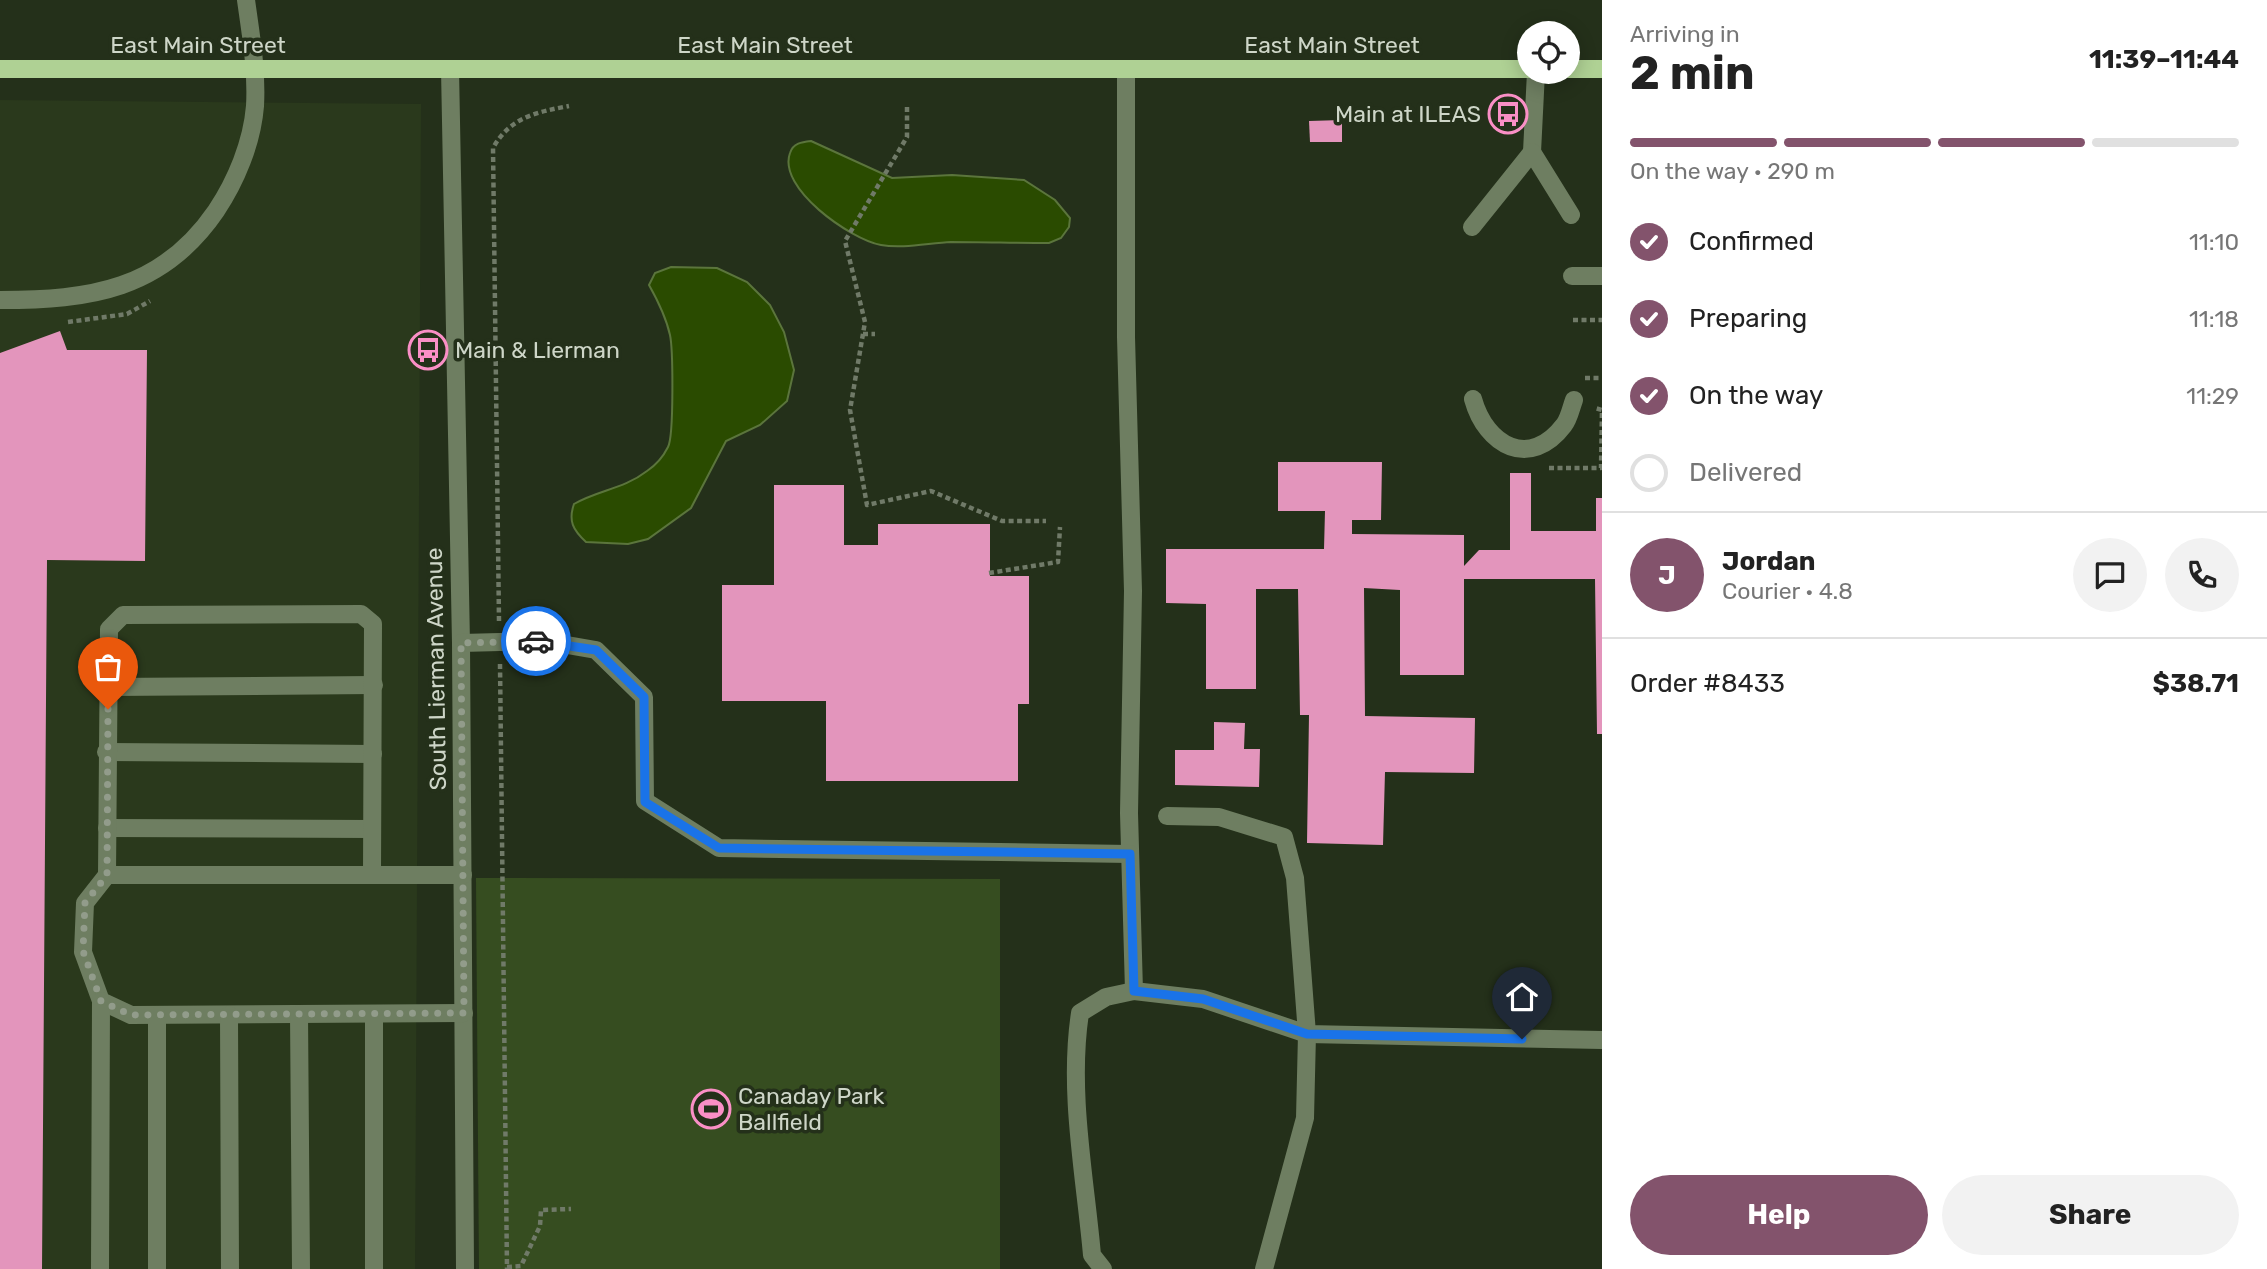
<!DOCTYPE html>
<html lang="en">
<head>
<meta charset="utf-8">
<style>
	:root { --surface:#fff; --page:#f2f2f2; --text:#222; --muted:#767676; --line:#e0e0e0; --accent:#83536c }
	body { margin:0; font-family:Rubik,sans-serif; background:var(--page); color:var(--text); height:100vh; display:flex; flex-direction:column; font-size:26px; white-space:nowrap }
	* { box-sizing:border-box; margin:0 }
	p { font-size:23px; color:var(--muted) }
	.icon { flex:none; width:38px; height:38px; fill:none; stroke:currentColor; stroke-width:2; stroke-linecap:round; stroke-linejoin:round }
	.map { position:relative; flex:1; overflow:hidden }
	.side { display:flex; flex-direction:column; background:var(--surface); width:665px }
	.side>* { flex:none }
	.tools { position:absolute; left:1517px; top:21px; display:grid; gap:14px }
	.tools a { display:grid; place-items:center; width:63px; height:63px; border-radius:50%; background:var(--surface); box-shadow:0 4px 18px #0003; font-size:35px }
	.pin { position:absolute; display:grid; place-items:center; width:60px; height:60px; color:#fff; margin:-72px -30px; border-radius:50% 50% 50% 0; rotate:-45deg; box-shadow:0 0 7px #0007 }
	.pin .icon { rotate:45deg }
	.courier { position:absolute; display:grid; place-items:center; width:70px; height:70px; margin:-35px; border:5px solid #1a73e8; border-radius:50%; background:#fff; color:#222; box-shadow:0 2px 9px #0007 }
	.head em { font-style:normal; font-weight:700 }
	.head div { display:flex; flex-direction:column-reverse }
	.head { display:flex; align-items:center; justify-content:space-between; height:119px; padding:0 28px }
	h1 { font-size:46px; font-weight:700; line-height:52px }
	.bar { display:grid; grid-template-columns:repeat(4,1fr); gap:10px 7px; align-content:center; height:84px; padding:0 28px }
	.bar i { height:9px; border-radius:5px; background:var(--line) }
	.bar .selected { background:var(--accent) }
	.bar p { grid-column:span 4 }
	.line { display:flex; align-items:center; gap:18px; padding:0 28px; border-top:2px solid var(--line) }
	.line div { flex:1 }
	.round { display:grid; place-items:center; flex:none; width:74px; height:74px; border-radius:37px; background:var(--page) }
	ol { padding:0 28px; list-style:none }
	li { display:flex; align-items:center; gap:21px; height:77px }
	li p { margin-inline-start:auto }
	li .icon { padding:7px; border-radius:50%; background:var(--accent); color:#fff; stroke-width:4 }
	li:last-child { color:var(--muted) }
	li i { width:38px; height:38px; border:4px solid var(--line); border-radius:50% }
	.cta { display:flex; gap:14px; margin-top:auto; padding:14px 28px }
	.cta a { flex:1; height:80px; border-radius:42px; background:var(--accent); color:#fff; font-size:28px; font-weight:700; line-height:80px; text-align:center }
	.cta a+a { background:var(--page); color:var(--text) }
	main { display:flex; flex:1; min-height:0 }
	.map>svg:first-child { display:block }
	.built { fill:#2a391c }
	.green { fill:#364d20 }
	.water { fill:#2a4b00; stroke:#5b753c; stroke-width:2 }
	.building { fill:#e395bc }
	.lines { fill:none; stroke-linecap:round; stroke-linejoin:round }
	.path { stroke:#707a68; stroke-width:4.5; stroke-dasharray:5 3.5; stroke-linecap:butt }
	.minor { stroke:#6e7e61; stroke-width:18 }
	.major { stroke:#afd194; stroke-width:18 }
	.done { stroke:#929c8b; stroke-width:7; stroke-dasharray:0 12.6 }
	.route { stroke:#1a73e8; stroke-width:9 }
	.labels { text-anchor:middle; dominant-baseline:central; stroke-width:7; stroke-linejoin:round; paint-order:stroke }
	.street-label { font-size:23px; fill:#ced6c8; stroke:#24301a }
	.poi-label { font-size:23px; fill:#ced6c8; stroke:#24301a; text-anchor:start }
</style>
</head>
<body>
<main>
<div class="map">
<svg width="1602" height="1269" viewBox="0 0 1602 1269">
	<rect width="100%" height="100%" fill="#24301a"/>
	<polygon class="built" points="0,100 421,104 415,1269 0,1269"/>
	<polygon class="green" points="476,878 1000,879 1000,1269 479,1269"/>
	<g class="water">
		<path d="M811 141 892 178 952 175 1024 180 1055 200 1070 218 1069 227 1061 238 1049 243C1016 243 984 242 951 242 929 243 902 249 881 245 850 239 777 188 790 153 793 143 802 142 811 141Z"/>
		<path d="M671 267 717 268 747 282 770 305 784 332 794 370 787 401 760 425 726 441 691 508 648 539 628 544 586 542C573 530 568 521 574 504 598 490 624 489 647 471 656 465 663 457 668 447 674 436 673 349 670 335 666 317 658 301 649 285L655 273Z"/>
	</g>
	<g class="building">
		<polygon points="1342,120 1342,142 1310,142 1309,121"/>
		<polygon points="60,331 67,350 147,350 145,561 47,560 42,1269 0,1269 0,353"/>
		<polygon points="1278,462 1382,462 1381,520 1352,520 1352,534 1464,535 1464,566 1479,550 1510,550 1510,473 1531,473 1531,531 1596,531 1596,498 1602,498 1602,734 1597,734 1595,579 1464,579 1464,675 1400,675 1400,590 1364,588 1365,716 1475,718 1474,773 1385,772 1383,845 1307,843 1309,715 1300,715 1298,589 1256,589 1256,689 1206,689 1206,604 1166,603 1166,549 1324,549 1325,511 1278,511"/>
		<polygon points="774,485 844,485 844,545 878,545 878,524 990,524 990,576 1029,576 1029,704 1018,704 1018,781 826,781 826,701 722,701 722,585 774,585"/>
		<polygon points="1214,722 1245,723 1244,749 1260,749 1259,787 1175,785 1175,750 1214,750"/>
	</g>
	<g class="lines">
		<g class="path">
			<polyline points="907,107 907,137 845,241 865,322 850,410 867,505 931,491 1002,521 1046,521"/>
			<polyline points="1573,320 1602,320"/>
			<polyline points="68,322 127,314 150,301"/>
			<polyline points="863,334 875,334"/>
			<polyline points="1585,378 1602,378"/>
			<polyline points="1549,468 1601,468 1602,410 1595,408"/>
			<polyline points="989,573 1058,562 1060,527"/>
			<path d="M499 621 493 148C510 117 537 112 569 106"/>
			<polyline points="500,664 507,1269"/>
			<polyline points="507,1267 521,1266 540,1226 541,1210 571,1209"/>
		</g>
		<g class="minor">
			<polyline points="450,69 461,643 465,1269"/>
			<polyline points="1126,69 1126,337 1133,591 1129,813 1134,991 1203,999 1307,1034 1602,1040"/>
			<polyline points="1532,152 1536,72"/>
			<polyline points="1472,227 1532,152 1571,215"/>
			<polyline points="1572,276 1602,276"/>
			<path d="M0 300C90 300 162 290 216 211 236 181 252 143 255 106 257 70 251 36 246 0"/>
			<path d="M1473 399C1486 446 1530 470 1564 425 1569 419 1571 408 1574 400"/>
			<polyline points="461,643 544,641 596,650 644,697 645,801 719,848 1130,854"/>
			<polyline points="108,687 374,685"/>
			<polyline points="106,752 373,754"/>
			<polyline points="1167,816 1219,817 1284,837 1295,878 1302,968 1307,1034 1305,1118 1264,1269"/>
			<polyline points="107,828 372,829"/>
			<polyline points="107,875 109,629 123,615 361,614 373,624 372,874"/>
			<polyline points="463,875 107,875 85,903 83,952 101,1001 131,1015 464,1013"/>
			<polyline points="299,1014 301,1269"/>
			<polyline points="374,1014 374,1269"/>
			<polyline points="229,1015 230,1269"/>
			<polyline points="100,1269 101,1001"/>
			<polyline points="157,1269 157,1015"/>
			<path d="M1103 1269 1092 1255C1085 1176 1068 1092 1080 1013L1106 997 1134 991"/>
		</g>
		<g class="major">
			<polyline points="0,69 1530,69"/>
			<polyline points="1568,69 1602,69"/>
		</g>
	</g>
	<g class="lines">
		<polyline class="done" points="108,709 107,875 85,903 83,951 101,1001 131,1015 464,1013 461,643 536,641"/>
		<polyline class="route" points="536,641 596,650 644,697 645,802 719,848 1130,854 1134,991 1203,999 1307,1034 1522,1039"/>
	</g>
	<defs>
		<symbol id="bus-ring" viewBox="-11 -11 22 22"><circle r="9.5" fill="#24301a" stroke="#fa8fc6" stroke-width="1.5"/><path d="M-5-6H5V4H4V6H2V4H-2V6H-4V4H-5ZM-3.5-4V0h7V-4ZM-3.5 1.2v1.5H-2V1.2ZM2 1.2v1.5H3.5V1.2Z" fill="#fa8fc6"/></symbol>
		<symbol id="stadium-ring" viewBox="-11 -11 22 22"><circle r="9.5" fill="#24301a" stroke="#fa8fc6" stroke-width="1.5"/><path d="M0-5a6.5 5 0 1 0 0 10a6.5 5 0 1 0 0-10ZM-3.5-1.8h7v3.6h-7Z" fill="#fa8fc6"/></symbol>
	</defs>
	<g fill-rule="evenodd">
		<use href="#bus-ring" x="1486" y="92" width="44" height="44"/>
		<use href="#bus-ring" x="406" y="328" width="44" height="44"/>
		<use href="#stadium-ring" x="689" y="1087" width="44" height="44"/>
	</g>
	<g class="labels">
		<g class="street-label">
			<text x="198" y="45">East Main Street</text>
			<text x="765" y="45">East Main Street</text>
			<text x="1332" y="45">East Main Street</text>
			<text transform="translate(436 669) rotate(-91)">South Lierman Avenue</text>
		</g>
		<g class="poi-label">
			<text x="1481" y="114" text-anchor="end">Main at ILEAS</text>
			<text x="455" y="350">Main &amp; Lierman</text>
			<text x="738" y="1096">Canaday Park<tspan x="738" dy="26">Ballfield</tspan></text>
		</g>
	</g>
</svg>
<div class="tools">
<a><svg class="icon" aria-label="locate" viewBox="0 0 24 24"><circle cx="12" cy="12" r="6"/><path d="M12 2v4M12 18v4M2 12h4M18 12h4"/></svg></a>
</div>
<div class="pin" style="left:108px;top:709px;background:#ea580c"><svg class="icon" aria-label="bag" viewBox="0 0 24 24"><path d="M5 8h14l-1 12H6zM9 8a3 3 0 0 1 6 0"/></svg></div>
<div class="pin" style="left:1522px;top:1039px;background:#1f2937"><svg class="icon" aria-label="home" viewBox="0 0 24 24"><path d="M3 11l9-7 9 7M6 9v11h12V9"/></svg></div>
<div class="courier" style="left:536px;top:641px"><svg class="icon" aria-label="car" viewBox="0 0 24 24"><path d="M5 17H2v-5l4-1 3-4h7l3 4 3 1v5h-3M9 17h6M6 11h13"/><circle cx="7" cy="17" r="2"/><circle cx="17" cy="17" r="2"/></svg></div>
</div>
<section class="side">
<div class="head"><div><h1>2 min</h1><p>Arriving in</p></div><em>11:39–11:44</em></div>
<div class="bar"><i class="selected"></i><i class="selected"></i><i class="selected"></i><i></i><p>On the way · 290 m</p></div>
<ol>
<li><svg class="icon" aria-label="check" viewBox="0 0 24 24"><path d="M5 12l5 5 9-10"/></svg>Confirmed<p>11:10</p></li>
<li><svg class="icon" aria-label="check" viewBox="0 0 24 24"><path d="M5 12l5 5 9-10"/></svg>Preparing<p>11:18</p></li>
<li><svg class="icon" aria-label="check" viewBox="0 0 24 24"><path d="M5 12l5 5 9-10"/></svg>On the way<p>11:29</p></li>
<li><i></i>Delivered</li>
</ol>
<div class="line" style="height:126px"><b class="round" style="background:var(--accent);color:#fff">J</b><div><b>Jordan</b><p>Courier · 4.8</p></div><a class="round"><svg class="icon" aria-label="chat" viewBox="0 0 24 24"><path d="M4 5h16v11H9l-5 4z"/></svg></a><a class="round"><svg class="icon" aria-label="phone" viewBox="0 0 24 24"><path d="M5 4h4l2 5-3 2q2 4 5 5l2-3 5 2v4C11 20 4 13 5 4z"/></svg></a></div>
<div class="line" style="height:91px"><div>Order #8433</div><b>$38.71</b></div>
<div class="cta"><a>Help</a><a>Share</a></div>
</section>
</main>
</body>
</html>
